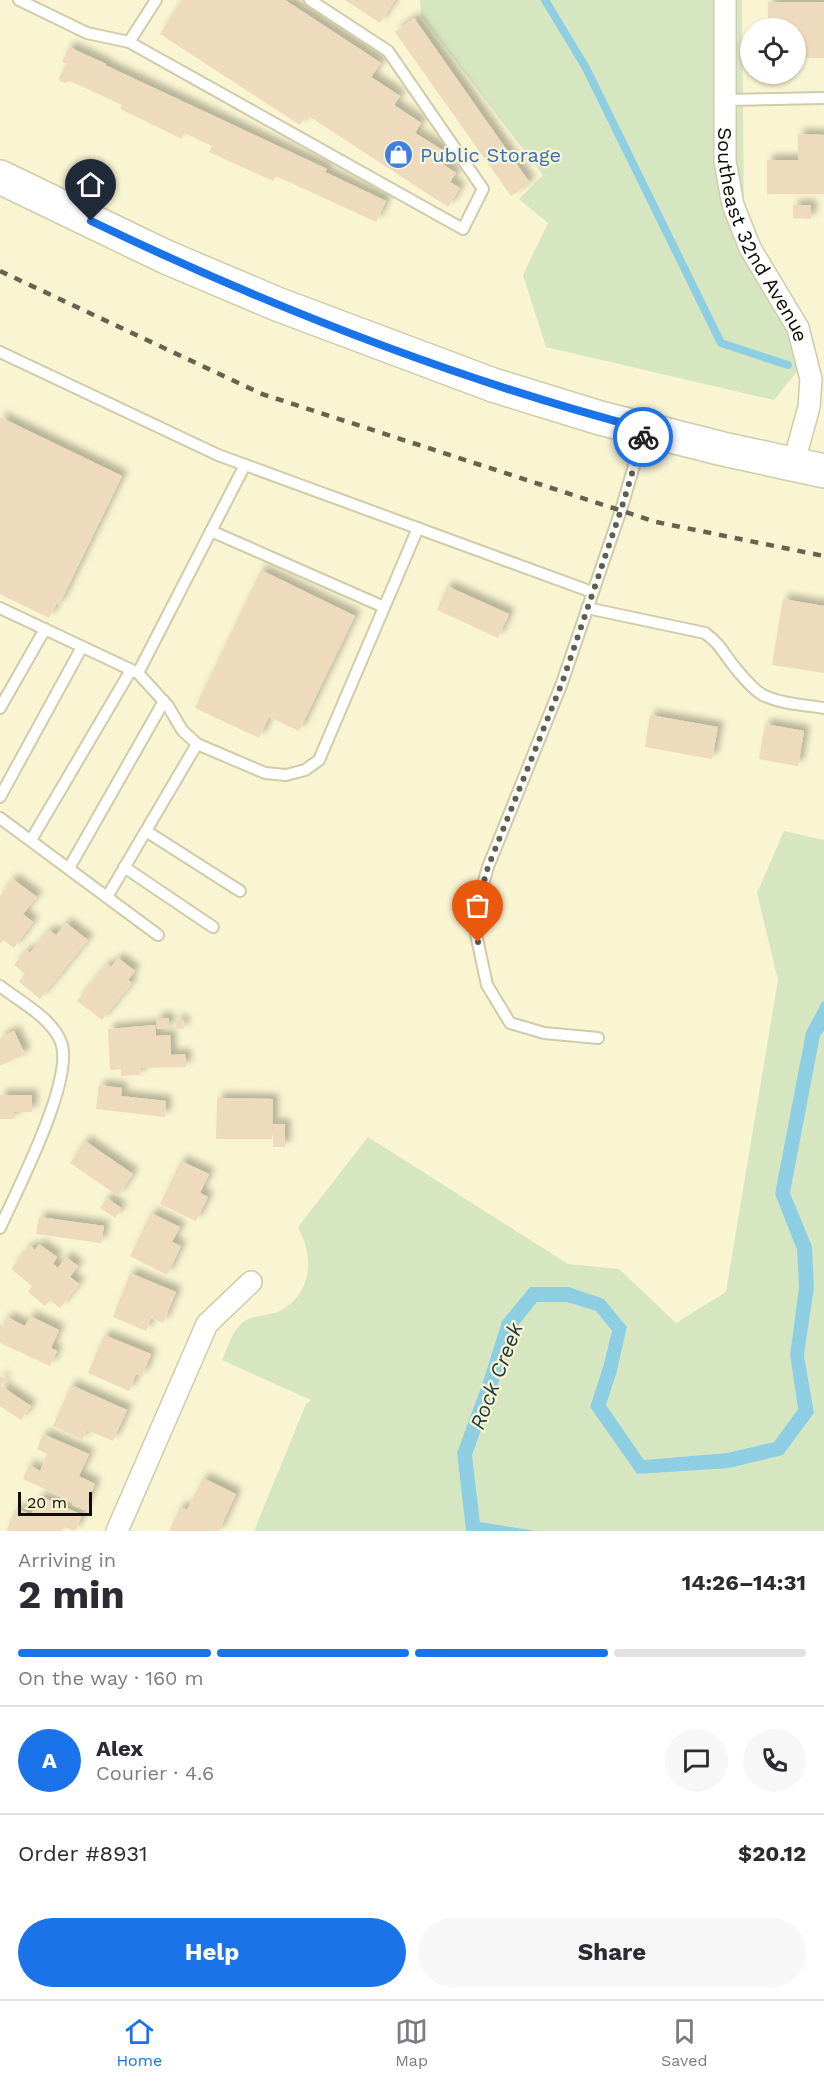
<!DOCTYPE html>
<html lang="en">
<head>
<meta charset="utf-8">
<style>
	:root { --surface:#fff; --page:#f7f7f7; --text:#2b2b33; --muted:#7c7c81; --line:#e1e1e2; --accent:#1a73e8 }
	body { margin:0; font-family:"Work Sans",sans-serif; background:var(--page); color:var(--text); height:100vh; display:flex; flex-direction:column; font-size:22px; white-space:nowrap }
	* { box-sizing:border-box; margin:0 }
	p { font-size:20px; color:var(--muted) }
	.icon { flex:none; width:33px; height:33px; fill:none; stroke:currentColor; stroke-width:2; stroke-linecap:round; stroke-linejoin:round }
	.map { position:relative; height:1531px; overflow:hidden }
	.side { display:flex; flex-direction:column; background:var(--surface); flex:1 }
	.side>* { flex:none }
	.tools { position:absolute; left:740px; top:18px; display:grid; gap:12px }
	.tools a { display:grid; place-items:center; width:66px; height:66px; border-radius:50%; background:var(--surface); box-shadow:0 2px 4px #0004; font-size:30px }
	.scale { position:absolute; left:18px; bottom:15px; width:74px; box-sizing:border-box; padding-left:6px; border:3px solid #0e0c03; border-top:0; font-size:16px; line-height:21px; white-space:nowrap; color:#0e0c03; -webkit-text-stroke:4px #f9f4d1; paint-order:stroke }
	.pin { position:absolute; display:grid; place-items:center; width:51px; height:51px; color:#fff; margin:-62px -26px; border-radius:50% 50% 50% 0; rotate:-45deg; box-shadow:0 0 6px #0007 }
	.pin .icon { rotate:45deg }
	.courier { position:absolute; display:grid; place-items:center; width:60px; height:60px; margin:-30px; border:4px solid #1a73e8; border-radius:50%; background:#fff; color:#222; box-shadow:0 2px 8px #0007 }
	.headline em { font-style:normal; font-weight:700 }
	.headline div { display:flex; flex-direction:column-reverse }
	.headline { display:flex; align-items:center; justify-content:space-between; height:102px; padding:0 18px }
	h1 { font-size:39px; font-weight:700; line-height:45px }
	.bar { display:grid; grid-template-columns:repeat(4,1fr); gap:9px 6px; align-content:center; height:72px; padding:0 18px }
	.bar i { height:8px; border-radius:4px; background:var(--line) }
	.bar .current { background:var(--accent) }
	.bar p { grid-column:span 4 }
	.line { display:flex; align-items:center; gap:15px; padding:0 18px; border-top:2px solid var(--line) }
	.line div { flex:1 }
	.round { display:grid; place-items:center; flex:none; width:63px; height:63px; border-radius:32px; background:var(--page) }
	.button { display:flex; gap:12px; margin-top:auto; padding:12px 18px }
	.button a { flex:1; height:69px; border-radius:36px; background:var(--accent); color:#fff; font-size:24px; font-weight:700; line-height:69px; text-align:center }
	.button a+a { background:var(--page); color:var(--text) }
	.tab-bar { display:flex; justify-content:space-around; align-items:center; height:84px; border-top:2px solid var(--line); background:var(--surface); font-size:16px; color:var(--muted) }
	.tab-bar a { display:grid; justify-items:center; gap:3px }
	.tab-bar .current { color:var(--accent) }
	.map>svg:first-child { display:block }
	.green { fill:#d6e6c0 }
	.water { fill:#8dcee3 }
	.lines { fill:none; stroke-linecap:round; stroke-linejoin:round }
	.stream { stroke:#8dcee3; stroke-width:8 }
	.building { fill:#eedbbd; filter:url(#shadow) }
	.lane-casing { stroke:#d0cba9; stroke-width:14 }
	.street-casing { stroke:#d0cba9; stroke-width:24 }
	.primary-casing { stroke:#d0cba9; stroke-width:36 }
	.lane { stroke:#fff; stroke-width:10 }
	.street { stroke:#fff; stroke-width:21 }
	.primary { stroke:#fff; stroke-width:33 }
	.rail { stroke:#65624f; stroke-width:4.5; stroke-dasharray:8 8; stroke-linecap:butt }
	.done { stroke:#605d4b; stroke-width:6; stroke-dasharray:0 10.8 }
	.route { stroke:#1a73e8; stroke-width:8 }
	.labels { text-anchor:middle; dominant-baseline:central; stroke-width:4.5; stroke-linejoin:round; paint-order:stroke }
	.shop-label { font-size:20px; fill:#366cbe; stroke:#f9f4d1; text-anchor:start }
	.street-label { font-size:20px; fill:#0e0c03; stroke:#f9f4d1 }
	.water-label { font-size:21px; font-style:italic; fill:#183842; stroke:#f9f4d1 }
</style>
</head>
<body>
<div class="map">
<svg width="824" height="1531" viewBox="0 0 824 1531">
	<defs>
		<filter id="shadow"><feDropShadow dx="5.5" dy="-5.5" stdDeviation="3" flood-color="#0004"/></filter>
	</defs>
	<rect width="100%" height="100%" fill="#f9f4d1"/>
	<g class="green">
		<polygon points="420,0 742,0 744,222 810,355 774,400 546,347 523,275 548,223 519,199 543,175 421,16"/>
		<path d="M784 831 824 840V1001L822 1002 775 1194 797 1250 799 1287 790 1355 798 1409 774 1442 727 1453 644 1460 606 1405 617 1371 627 1327 604 1299 530 1287 502 1321 484 1382 457 1453 466 1531H254L306 1404 311 1400 222 1360C227 1349 231 1333 241 1324 251 1314 268 1317 280 1311 313 1293 314 1257 298 1227L368 1137 568 1264 619 1269 676 1323 726 1292 778 980 757 893Z"/>
		<polygon points="824,1031 824,1531 537,1531 480,1522 472,1455 497,1387 516,1328 537,1301 567,1301 596,1311 612,1331 603,1367 590,1407 637,1474 783,1455 814,1413 804,1355 814,1288 812,1246 790,1193 820,1036"/>
	</g>
	<polygon class="water" points="824,1001 824,1031 820,1036 790,1193 812,1246 814,1288 804,1355 814,1413 783,1455 729,1468 637,1474 590,1407 603,1367 612,1331 596,1311 567,1302 537,1302 516,1328 497,1387 472,1455 480,1522 537,1531 466,1531 457,1453 483,1382 502,1321 530,1287 569,1287 604,1299 627,1327 617,1371 606,1405 644,1460 727,1453 774,1442 798,1409 790,1355 799,1287 797,1250 775,1194 806,1032 822,1002"/>
	<g class="lines">
		<polyline class="stream" points="545,0 586,68 721,343 788,365"/>
	</g>
	<g class="building">
		<polygon points="182,0 285,0 381,63 371,77 400,96 394,105 421,123 415,133 444,151 438,161 456,173 450,182 460,188 448,207 307,115 300,125 160,34"/>
		<polygon points="345,0 395,0 380,23"/>
		<polygon points="768,2 824,2 824,58 799,58 798,32 795,32 795,28 768,28"/>
		<polygon points="414,18 530,183 511,196 395,32"/>
		<polygon points="69,47 106,64 105,65 327,169 325,172 386,201 376,222 276,176 273,181 209,152 212,146 184,133 182,139 120,109 122,105 70,81 65,83 60,81 59,77 68,64 62,62"/>
		<polygon points="798,134 824,135 824,194 767,194 767,160 798,160"/>
		<polygon points="793,205 811,205 811,219 793,218"/>
		<polygon points="0,417 122,476 59,605 57,603 49,618 0,594"/>
		<polygon points="261,570 355,616 299,731 269,717 259,738 195,708"/>
		<polygon points="447,586 509,614 498,638 437,610"/>
		<polygon points="783,599 824,606 824,673 772,665"/>
		<polygon points="650,715 718,727 712,759 645,747"/>
		<polygon points="765,724 804,731 798,766 759,759"/>
		<polygon points="13,879 37,897 23,914 33,922 14,948 3,940 0,944 0,896"/>
		<polygon points="66,923 88,940 40,999 19,982 25,974 14,965 27,950 30,953 49,930 56,935"/>
		<polygon points="118,958 135,971 128,980 132,983 102,1020 77,1001 107,964 111,967"/>
		<polygon points="156,1018 169,1018 169,1029 157,1029"/>
		<polygon points="176,1020 183,1020 184,1029 176,1029"/>
		<polygon points="155,1025 156,1036 170,1035 171,1055 185,1054 186,1067 140,1068 141,1075 121,1076 121,1069 110,1070 108,1029"/>
		<polygon points="14,1031 25,1054 0,1066 0,1038"/>
		<polygon points="99,1085 122,1088 121,1096 166,1101 165,1117 96,1109"/>
		<polygon points="0,1095 32,1095 32,1112 14,1112 14,1119 0,1119"/>
		<polygon points="217,1098 273,1099 272,1139 216,1139"/>
		<rect x="273" y="1124" width="12" height="23"/>
		<polygon points="85,1141 133,1174 118,1196 70,1163"/>
		<polygon points="181,1161 209,1174 200,1193 208,1197 196,1221 160,1204"/>
		<polygon points="107,1198 121,1208 115,1218 100,1208"/>
		<polygon points="151,1213 180,1227 172,1242 181,1246 167,1275 130,1256"/>
		<polygon points="39,1217 104,1226 101,1243 36,1234"/>
		<polygon points="39,1244 57,1257 53,1264 58,1268 66,1257 78,1266 70,1277 79,1284 60,1308 50,1300 45,1306 28,1292 32,1286 11,1269 30,1246 35,1250"/>
		<polygon points="130,1273 176,1292 163,1323 151,1318 146,1331 113,1317"/>
		<polygon points="30,1316 59,1330 51,1348 57,1351 50,1366 0,1343 0,1324 3,1326 7,1317 25,1326"/>
		<polygon points="104,1335 151,1354 142,1376 136,1374 129,1391 88,1373"/>
		<polygon points="0,1376 5,1379 1,1386 31,1406 21,1420 0,1406"/>
		<polygon points="71,1385 127,1410 113,1441 87,1430 82,1440 53,1426"/>
		<polygon points="43,1434 89,1454 79,1476 95,1484 84,1510 72,1505 73,1502 23,1479 29,1465 40,1471 47,1454 37,1449"/>
		<polygon points="203,1478 236,1494 219,1531 169,1531 180,1507 187,1510"/>
		<polygon points="40,1496 82,1515 75,1531 64,1527 62,1531 6,1531 16,1508 31,1515"/>
	</g>
	<g class="lines">
		<defs>
			<g id="lane">
				<polyline points="19,0 87,33 129,42 463,229 483,189 388,51 310,0"/>
				<polyline points="129,42 156,0"/>
				<polyline points="726,100 824,98"/>
				<polyline points="0,352 218,455 592,592"/>
				<polyline points="211,531 384,607"/>
				<polyline points="0,608 138,673 168,706 182,730 197,744 265,773 286,775 305,770 319,760 418,528"/>
				<path d="M587 608 705 633C720 644 722 651 733 665 741 675 752 689 763 695 781 704 805 705 824 708"/>
				<polyline points="138,673 245,465"/>
				<polyline points="0,708 45,629"/>
				<polyline points="0,797 82,647"/>
				<polyline points="0,818 158,935"/>
				<polyline points="146,831 240,891"/>
				<polyline points="31,840 131,670"/>
				<polyline points="124,867 213,927"/>
				<polyline points="69,868 164,701"/>
				<polyline points="107,897 197,744"/>
				<path d="M0 986C20 1002 51 1017 61 1042 75 1079 17 1190 0 1228"/>
				<polyline points="598,1038 544,1033 510,1023 487,985 473,920 488,867 562,683 621,510 644,432"/>
			</g>
			<g id="street">
				<path id="s1" d="M725 0V161L733 205 750 248 798 328 811 379 809 407 793 465"/>
				<polyline points="117,1531 207,1324 251,1282"/>
			</g>
			<polyline id="primary" points="0,177 166,257 277,304 493,385 600,418 723,449 824,471"/>
		</defs>
		<use href="#lane" class="lane-casing"/>
		<use href="#street" class="street-casing"/>
		<use href="#primary" class="primary-casing"/>
		<use href="#lane" class="lane"/>
		<use href="#street" class="street"/>
		<use href="#primary" class="primary"/>
		<polyline class="rail" points="0,271 262,394 656,522 824,556"/>
	</g>
	<g class="lines">
		<polyline class="done" points="478,942 473,920 488,867 562,683 621,510 643,437"/>
		<path class="route" d="M91 221C268 306 454 379 645 429L643 437"/>
	</g>
	<defs>
		<symbol id="shop-disc" viewBox="-11 -11 22 22"><circle r="9.5" fill="#3f7fe0" stroke="#f9f4d1"/><path d="M-5-2.5h2.3a2.7 3.5 0 0 1 5.4 0H5L5.5 6h-11ZM-1.5-2.5h3a1.5 2.3 0 0 0-3 0Z" fill="#fff"/></symbol>
	</defs>
	<g fill-rule="evenodd">
		<use href="#shop-disc" x="382" y="138" width="33" height="33"/>
	</g>
	<g class="labels">
		<g class="shop-label">
			<text x="420" y="155">Public Storage</text>
		</g>
		<g class="street-label">
			<text stroke="none"><textPath href="#s1" startOffset="243">Southeast 32nd Avenue</textPath></text>
		</g>
		<g class="water-label">
			<text transform="translate(496 1376) rotate(-69)">Rock Creek</text>
		</g>
	</g>
</svg>
<div class="tools">
<a><svg class="icon" aria-label="locate" viewBox="0 0 24 24"><circle cx="12" cy="12" r="6"/><path d="M12 2v4M12 18v4M2 12h4M18 12h4"/></svg></a>
</div>
<div class="scale">20 m</div>
<div class="pin" style="left:478px;top:942px;background:#ea580c"><svg class="icon" aria-label="bag" viewBox="0 0 24 24"><path d="M5 8h14l-1 12H6zM9 8a3 3 0 0 1 6 0"/></svg></div>
<div class="pin" style="left:91px;top:221px;background:#1f2937"><svg class="icon" aria-label="home" viewBox="0 0 24 24"><path d="M3 11l9-7 9 7M6 9v11h12V9"/></svg></div>
<div class="courier" style="left:643px;top:437px"><svg class="icon" aria-label="bike" viewBox="0 0 24 24"><circle cx="6" cy="16" r="4"/><circle cx="18" cy="16" r="4"/><path d="M6 16l4-8h5l3 8M10 8l3 8H6M13 5h3"/></svg></div>
</div>
<section class="side">
<div class="headline"><div><h1>2 min</h1><p>Arriving in</p></div><em>14:26–14:31</em></div>
<div class="bar"><i class="current"></i><i class="current"></i><i class="current"></i><i></i><p>On the way · 160 m</p></div>
<div class="line" style="height:108px"><b class="round" style="background:var(--accent);color:#fff">A</b><div><b>Alex</b><p>Courier · 4.6</p></div><a class="round"><svg class="icon" aria-label="chat" viewBox="0 0 24 24"><path d="M4 5h16v11H9l-5 4z"/></svg></a><a class="round"><svg class="icon" aria-label="phone" viewBox="0 0 24 24"><path d="M5 4h4l2 5-3 2q2 4 5 5l2-3 5 2v4C11 20 4 13 5 4z"/></svg></a></div>
<div class="line" style="height:78px"><div>Order #8931</div><b>$20.12</b></div>
<div class="button"><a>Help</a><a>Share</a></div>
</section>
<nav class="tab-bar">
<a class="current"><svg class="icon" aria-label="home" viewBox="0 0 24 24"><path d="M3 11l9-7 9 7M6 9v11h12V9"/></svg>Home</a>
<a><svg class="icon" aria-label="map" viewBox="0 0 24 24"><path d="M3 6l6-2 6 2 6-2v14l-6 2-6-2-6 2zM9 4v14M15 6v14"/></svg>Map</a>
<a><svg class="icon" aria-label="saved" viewBox="0 0 24 24"><path d="M7 4h10v16l-5-4-5 4z"/></svg>Saved</a>
</nav>
</body>
</html>
